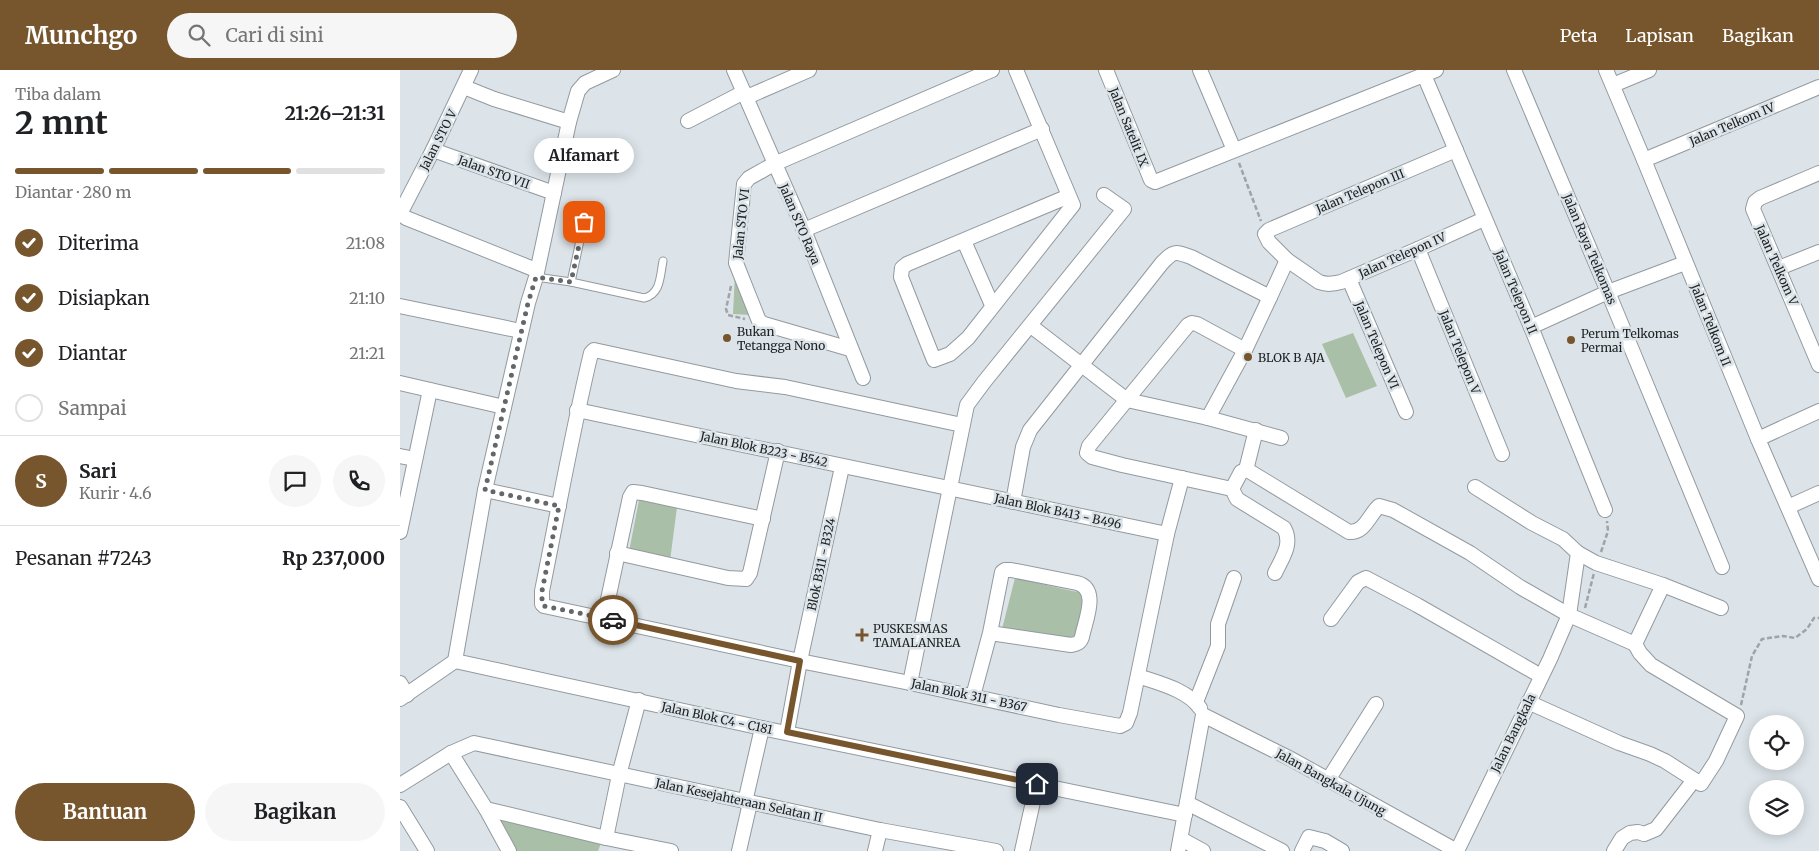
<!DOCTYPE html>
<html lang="id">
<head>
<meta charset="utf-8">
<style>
	:root { --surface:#fff; --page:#f6f6f6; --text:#202124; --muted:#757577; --line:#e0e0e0; --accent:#77562d }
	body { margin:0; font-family:Merriweather,serif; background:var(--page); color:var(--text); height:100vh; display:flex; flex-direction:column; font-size:19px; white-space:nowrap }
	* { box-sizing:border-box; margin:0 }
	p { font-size:16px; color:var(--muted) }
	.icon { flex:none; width:28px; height:28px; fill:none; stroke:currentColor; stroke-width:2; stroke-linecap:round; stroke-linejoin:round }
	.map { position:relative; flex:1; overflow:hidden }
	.side { display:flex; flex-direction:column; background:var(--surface); width:400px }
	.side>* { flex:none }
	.tools { position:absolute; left:1349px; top:645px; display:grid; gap:10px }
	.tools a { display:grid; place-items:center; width:55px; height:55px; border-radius:50%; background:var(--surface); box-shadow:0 2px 12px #0003; font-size:25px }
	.pin { position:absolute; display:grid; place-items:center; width:42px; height:42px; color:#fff; margin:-21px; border-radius:10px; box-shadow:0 2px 8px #0006 }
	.courier { position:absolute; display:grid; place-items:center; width:50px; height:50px; margin:-25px; border:4px solid #77562d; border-radius:50%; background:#fff; color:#222; box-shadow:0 1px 6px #0007 }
	.bubble { position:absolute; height:35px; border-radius:18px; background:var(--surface); box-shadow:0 2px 12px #0003; font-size:16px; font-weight:700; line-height:35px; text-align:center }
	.head em { font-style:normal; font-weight:700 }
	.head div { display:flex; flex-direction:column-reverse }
	.head { display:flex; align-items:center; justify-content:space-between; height:85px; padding:0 15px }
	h1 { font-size:32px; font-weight:700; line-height:38px }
	.bar { display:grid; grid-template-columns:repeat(4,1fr); gap:8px 5px; align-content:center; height:60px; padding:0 15px }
	.bar i { height:6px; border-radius:4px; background:var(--line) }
	.bar .on { background:var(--accent) }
	.bar p { grid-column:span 4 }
	.line { display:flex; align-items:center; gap:12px; padding:0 15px; border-top:1px solid var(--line) }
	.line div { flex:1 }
	.round { display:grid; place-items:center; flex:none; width:52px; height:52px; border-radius:26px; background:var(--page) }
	ol { padding:0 15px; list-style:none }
	li { display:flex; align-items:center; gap:15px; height:55px }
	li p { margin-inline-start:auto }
	li .icon { padding:5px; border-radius:50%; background:var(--accent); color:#fff; stroke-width:4 }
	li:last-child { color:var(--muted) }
	li i { width:28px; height:28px; border:2px solid var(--line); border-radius:50% }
	.cta { display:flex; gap:10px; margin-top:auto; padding:10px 15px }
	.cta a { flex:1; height:58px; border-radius:30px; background:var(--accent); color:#fff; font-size:20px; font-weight:700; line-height:58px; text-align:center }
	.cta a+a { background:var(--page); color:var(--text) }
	header { display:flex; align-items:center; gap:30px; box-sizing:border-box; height:70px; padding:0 25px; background:var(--accent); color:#fff }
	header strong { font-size:24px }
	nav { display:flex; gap:28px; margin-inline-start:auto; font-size:18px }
	.search { width:350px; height:45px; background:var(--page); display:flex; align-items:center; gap:12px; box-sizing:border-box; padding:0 18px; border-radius:28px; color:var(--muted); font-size:19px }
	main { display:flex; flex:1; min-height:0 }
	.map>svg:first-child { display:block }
	.green { fill:#a9bfa7 }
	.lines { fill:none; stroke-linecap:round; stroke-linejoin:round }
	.lane-casing { stroke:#939a9f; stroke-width:9 }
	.street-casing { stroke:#939a9f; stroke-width:16 }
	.path { stroke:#9ea4a8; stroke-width:2.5; stroke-dasharray:5 2.5; stroke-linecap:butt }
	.lane { stroke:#fff; stroke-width:7 }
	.street { stroke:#fff; stroke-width:14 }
	.done { stroke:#62676a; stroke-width:5; stroke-dasharray:0 9 }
	.route { stroke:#77562d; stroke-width:6 }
	.poi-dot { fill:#77562d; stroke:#dce4e9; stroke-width:2 }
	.labels { text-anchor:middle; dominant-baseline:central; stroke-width:5; stroke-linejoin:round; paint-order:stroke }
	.street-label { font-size:12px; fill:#202325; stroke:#dce4e9 }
	.poi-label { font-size:12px; fill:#202325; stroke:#dce4e9; text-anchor:start }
</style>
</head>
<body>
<header>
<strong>Munchgo</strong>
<div class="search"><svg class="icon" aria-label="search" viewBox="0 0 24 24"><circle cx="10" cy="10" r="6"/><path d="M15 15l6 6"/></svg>Cari di sini</div>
<nav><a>Peta</a><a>Lapisan</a><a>Bagikan</a></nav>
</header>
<main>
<section class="side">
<div class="head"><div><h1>2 mnt</h1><p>Tiba dalam</p></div><em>21:26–21:31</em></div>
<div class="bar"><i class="on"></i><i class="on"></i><i class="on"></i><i></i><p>Diantar · 280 m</p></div>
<ol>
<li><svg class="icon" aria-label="check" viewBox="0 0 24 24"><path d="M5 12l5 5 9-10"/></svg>Diterima<p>21:08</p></li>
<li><svg class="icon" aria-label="check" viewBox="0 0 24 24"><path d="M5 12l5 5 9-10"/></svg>Disiapkan<p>21:10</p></li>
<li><svg class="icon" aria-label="check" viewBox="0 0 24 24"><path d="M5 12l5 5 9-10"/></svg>Diantar<p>21:21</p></li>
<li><i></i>Sampai</li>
</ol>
<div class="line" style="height:90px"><b class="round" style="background:var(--accent);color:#fff">S</b><div><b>Sari</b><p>Kurir · 4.6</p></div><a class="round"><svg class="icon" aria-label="chat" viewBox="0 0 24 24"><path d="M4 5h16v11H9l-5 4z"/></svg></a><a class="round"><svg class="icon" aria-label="phone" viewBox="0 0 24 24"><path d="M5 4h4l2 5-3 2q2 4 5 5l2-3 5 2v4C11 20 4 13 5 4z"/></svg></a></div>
<div class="line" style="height:65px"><div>Pesanan #7243</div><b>Rp 237,000</b></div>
<div class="cta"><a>Bantuan</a><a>Bagikan</a></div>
</section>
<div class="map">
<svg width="1419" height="781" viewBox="0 0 1419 781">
	<rect width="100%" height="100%" fill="#dce4e9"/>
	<g class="green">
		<polygon points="335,204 350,245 333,244"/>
		<polygon points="953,263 977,316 946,328 922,274"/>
		<polygon points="239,430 277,437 270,491 229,482"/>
		<polygon points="615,508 686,524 675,572 602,559"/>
		<polygon points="93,747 201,773 198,781 114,781"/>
	</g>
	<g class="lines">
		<defs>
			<g id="lane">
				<path d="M136 207 171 212 244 228C261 224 260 206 263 191"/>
				<polyline points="171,212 184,152"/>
			</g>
			<g id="street">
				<polyline points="71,0 33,80 2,140 2,145 6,148 136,200"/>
				<polyline points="334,0 404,160 463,308"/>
				<polyline points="616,0 673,135 568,268 550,284 534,290 501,207 502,198 507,194 669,126"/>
				<polyline points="706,0 751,110 755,112 1036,0"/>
				<polyline points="800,0 834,80"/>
				<polyline points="1114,0 1208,222 1322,497"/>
				<polyline points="1206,0 1244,90 1358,369 1419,509"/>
				<polyline points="1024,5 1131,257 1205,440"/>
				<polyline points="1213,15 1249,0"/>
				<polyline points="64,17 94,29 169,52"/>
				<polyline points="347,27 409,0"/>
				<polyline points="288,51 344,22"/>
				<polyline points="33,80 154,123"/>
				<polyline points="1244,90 1419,17"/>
				<polyline points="1419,103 1360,128 1355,132 1353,139 1419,295"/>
				<polyline points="404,160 642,59"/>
				<polyline points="564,171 592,235"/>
				<polyline points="1018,179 1102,384"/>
				<polyline points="887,190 869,172 865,164 869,160 1056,80"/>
				<polyline points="1379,198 1419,182"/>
				<polyline points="949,209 1006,342"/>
				<polyline points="0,236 121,261"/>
				<polyline points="631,256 727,330 808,348 845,280 870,227"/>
				<polyline points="1131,257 1208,222 1285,193"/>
				<polyline points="450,279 364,254 359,251 336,193 344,114 349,108 374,94 592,0"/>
				<path d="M845 280 797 254 792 253 788 255 689 376 687 383 692 387 722 395 832 419 837 429 884 458C893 474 882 488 875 503"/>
				<polyline points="0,313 104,337"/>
				<polyline points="177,340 767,464"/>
				<polyline points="808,348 881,368"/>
				<path d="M562 355 385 317 336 311 194 280 191 283C172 362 158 442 142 521V534L144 536 400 591 510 613 659 645 720 656 726 653 730 643 767 464 782 408"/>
				<polyline points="1358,369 1419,341"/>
				<polyline points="0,386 15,389"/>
				<polyline points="846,400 856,360"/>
				<path d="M832 419 841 402 846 400 849 401 949 462C965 463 969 445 979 436L993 440 1070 483 1120 517 1169 545 1235 574 1263 515"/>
				<polyline points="85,420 159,436"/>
				<path d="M613 432 623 377 630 360 762 193C774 181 774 181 791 187L870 227 887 190 919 212C927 215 933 214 941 212L1018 179 1084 149"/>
				<polyline points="1388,437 1419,423"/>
				<polyline points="0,462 30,320"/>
				<polyline points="217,483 328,508 346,509 350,503 378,381"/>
				<polyline points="1178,483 1196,493 1263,515 1321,538"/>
				<polyline points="204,548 230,427 233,422 242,423 363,449"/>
				<polyline points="931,549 958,512 966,508 1017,535 1141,606"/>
				<polyline points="55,591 362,658 785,745"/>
				<polyline points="55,591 85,420 128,233 136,207 169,52 178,21 185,13 213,0"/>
				<path d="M738 606C758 613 788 620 800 638"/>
				<polyline points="0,613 7,625"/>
				<polyline points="510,613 567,335 584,312 724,139 704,125"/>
				<path d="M573 626 590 563 602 502 605 500H611L677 513C700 519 685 551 682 567 680 573 677 574 671 575L590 563"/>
				<polyline points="0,629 55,591"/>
				<polyline points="796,632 818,576 818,554 834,508"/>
				<polyline points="1128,632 1219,673 1250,684 1265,691 1301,714 1316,691 1337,646 1251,595 1240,583 1235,574"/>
				<polyline points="803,645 891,689 1057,781"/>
				<polyline points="387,662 400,591 442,397"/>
				<polyline points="51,683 86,739 109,781"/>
				<polyline points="928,710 976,634"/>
				<polyline points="0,715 51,683 74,673 480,760 596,781"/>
				<polyline points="345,732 362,658"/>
				<polyline points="787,733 882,781"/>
				<polyline points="0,737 27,781"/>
				<polyline points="86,739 206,768 271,781"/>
				<polyline points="206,768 219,705 239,630"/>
				<polyline points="781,769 803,781"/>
				<polyline points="339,781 350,733"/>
				<polyline points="475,781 480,760"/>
				<polyline points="622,781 637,714"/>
				<polyline points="778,781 803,645"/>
				<polyline points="902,781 909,767 925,771 942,781"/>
				<polyline points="1057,781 1150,589 1169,545 1178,483 1163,469 1132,453 1075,417"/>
				<polyline points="1214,781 1222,768 1230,763 1238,762 1244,764 1256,759 1294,710"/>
			</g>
		</defs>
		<use href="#lane" class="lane-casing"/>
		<use href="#street" class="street-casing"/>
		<g class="path">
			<polyline points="839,93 861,151"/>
			<polyline points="331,216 326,239 328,245 345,249"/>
			<polyline points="1201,482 1208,461 1207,451"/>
			<polyline points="1185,538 1194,503"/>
			<polyline points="1341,635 1352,586 1362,569 1383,566 1395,568 1407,559 1414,548 1419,548"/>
		</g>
		<use href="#lane" class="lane"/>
		<use href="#street" class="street"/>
	</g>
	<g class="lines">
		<polyline class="done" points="184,152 171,212 136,207 128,233 85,420 159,436 142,521 142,534 144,536 213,550"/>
		<polyline class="route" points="213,550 400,591 387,662 637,714"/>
	</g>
	<g class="poi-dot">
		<circle cx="327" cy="268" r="5"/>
		<circle cx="1171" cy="270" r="5"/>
		<circle cx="848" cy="287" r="5"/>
		<path d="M459.5 557.5h5v5h5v5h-5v5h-5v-5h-5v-5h5z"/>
	</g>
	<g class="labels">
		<g class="street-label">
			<text transform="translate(1332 54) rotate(-23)">Jalan Telkom IV</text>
			<text transform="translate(729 57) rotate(68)">Jalan Satelit IX</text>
			<text transform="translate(38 70) rotate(-63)">Jalan STO V</text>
			<text transform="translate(94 102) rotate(20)">Jalan STO VII</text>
			<text transform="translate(960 121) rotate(-23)">Jalan Telepon III</text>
			<text transform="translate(341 154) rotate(-84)">Jalan STO VI</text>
			<text transform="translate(400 154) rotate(67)">Jalan STO Raya</text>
			<text transform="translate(1190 179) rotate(67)">Jalan Raya Telkomas</text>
			<text transform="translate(1002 185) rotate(-24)">Jalan Telepon IV</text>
			<text transform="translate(1377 195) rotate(66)">Jalan Telkom V</text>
			<text transform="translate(1116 222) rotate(67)">Jalan Telepon II</text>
			<text transform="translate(1311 255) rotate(68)">Jalan Telkom II</text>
			<text transform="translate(977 275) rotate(67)">Jalan Telepon VI</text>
			<text transform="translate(1060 282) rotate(68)">Jalan Telepon V</text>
			<text transform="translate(364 379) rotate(12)">Jalan Blok B223 - B542</text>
			<text transform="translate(658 441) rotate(12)">Jalan Blok B413 - B496</text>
			<text transform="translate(421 494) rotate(-78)">Blok B311 - B324</text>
			<text transform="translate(569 625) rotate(12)">Jalan Blok 311 - B367</text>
			<text transform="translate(317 648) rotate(12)">Jalan Blok C4 - C181</text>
			<text transform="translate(1113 663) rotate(-64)">Jalan Bangkala</text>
			<text transform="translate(931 712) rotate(29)">Jalan Bangkala Ujung</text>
			<text transform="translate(339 730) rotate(12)">Jalan Kesejahteraan Selatan II</text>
		</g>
		<g class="poi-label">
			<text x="337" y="261">Bukan<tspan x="337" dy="14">Tetangga Nono</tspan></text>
			<text x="1181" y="263">Perum Telkomas<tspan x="1181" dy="14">Permai</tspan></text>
			<text x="858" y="287">BLOK B AJA</text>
			<text x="473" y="558">PUSKESMAS<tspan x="473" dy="14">TAMALANREA</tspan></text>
		</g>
	</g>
</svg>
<div class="tools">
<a><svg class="icon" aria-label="locate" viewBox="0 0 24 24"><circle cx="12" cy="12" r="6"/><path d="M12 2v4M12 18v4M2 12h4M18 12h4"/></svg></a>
<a><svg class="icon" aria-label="layers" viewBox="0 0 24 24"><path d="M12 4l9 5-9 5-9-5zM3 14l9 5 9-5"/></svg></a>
</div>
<div class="pin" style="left:184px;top:152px;background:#ea580c"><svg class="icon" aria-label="bag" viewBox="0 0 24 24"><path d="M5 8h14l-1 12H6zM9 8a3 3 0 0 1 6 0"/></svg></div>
<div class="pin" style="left:637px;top:714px;background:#1f2937"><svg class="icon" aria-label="home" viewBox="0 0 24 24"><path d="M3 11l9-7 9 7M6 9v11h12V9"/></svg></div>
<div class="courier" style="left:213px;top:550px"><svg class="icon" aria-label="car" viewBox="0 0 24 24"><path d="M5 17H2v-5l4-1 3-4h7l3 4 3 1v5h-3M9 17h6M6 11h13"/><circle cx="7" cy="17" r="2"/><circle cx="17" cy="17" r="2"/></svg></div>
<div class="bubble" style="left:134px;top:68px;width:100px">Alfamart</div>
</div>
</main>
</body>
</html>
